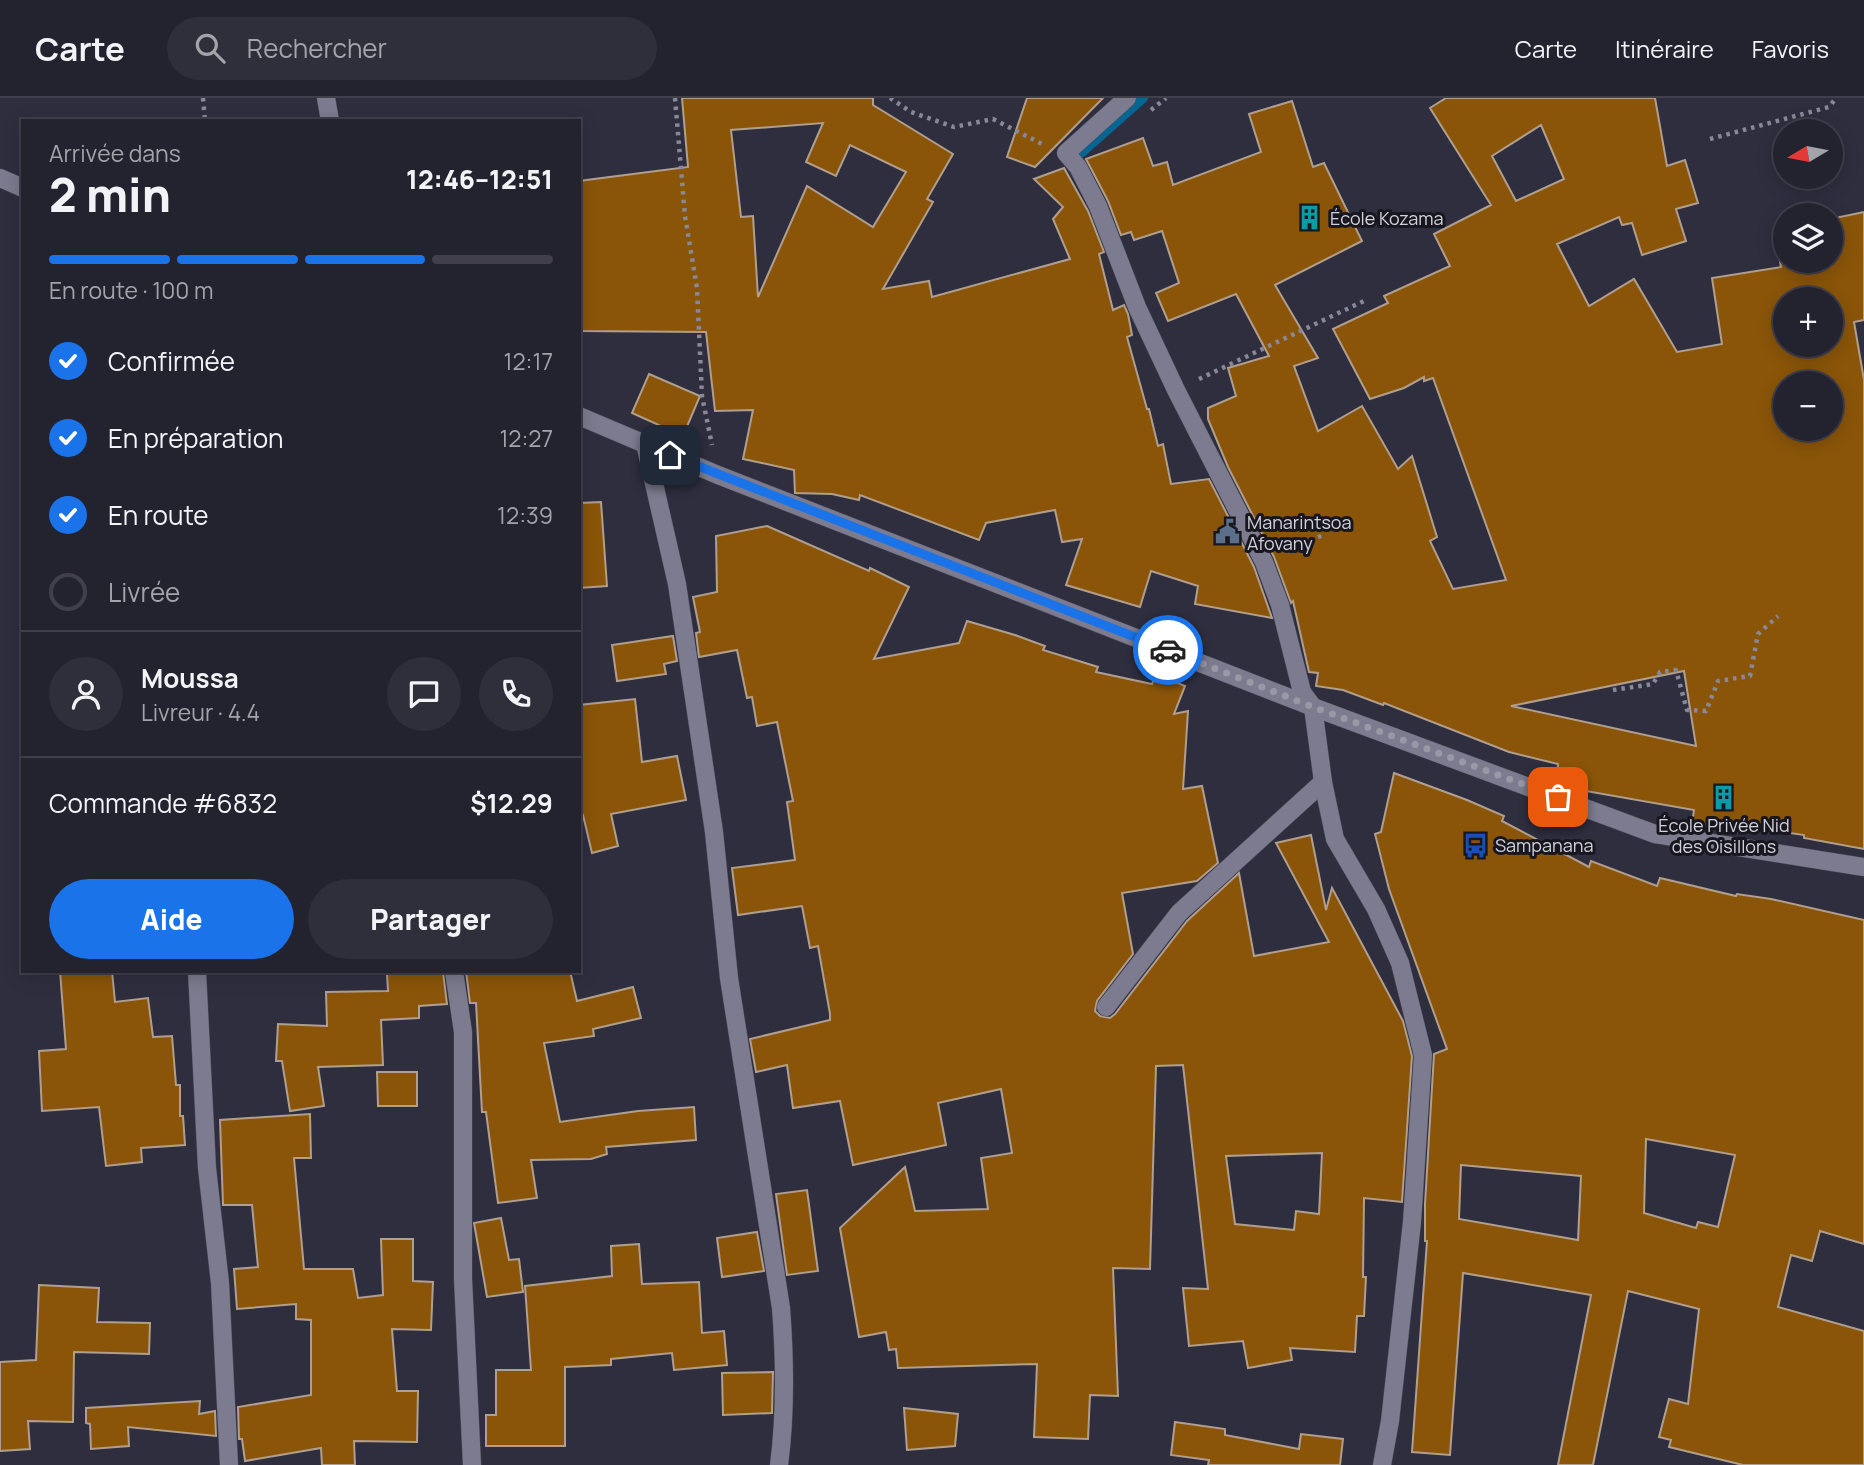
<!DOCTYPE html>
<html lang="fr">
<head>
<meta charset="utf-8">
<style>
	:root { --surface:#23222f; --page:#2f2f3b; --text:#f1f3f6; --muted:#a3a4aa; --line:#403f4b; --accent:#1a73e8 }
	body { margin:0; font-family:Manrope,sans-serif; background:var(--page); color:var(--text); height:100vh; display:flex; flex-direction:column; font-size:26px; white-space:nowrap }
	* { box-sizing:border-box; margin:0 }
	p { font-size:23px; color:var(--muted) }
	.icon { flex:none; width:38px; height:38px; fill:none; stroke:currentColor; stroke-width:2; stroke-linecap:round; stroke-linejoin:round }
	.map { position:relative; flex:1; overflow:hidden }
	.drawer { position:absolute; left:21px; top:21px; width:560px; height:854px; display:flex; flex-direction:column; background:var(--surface); border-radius:0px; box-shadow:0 4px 18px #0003,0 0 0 2px var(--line) }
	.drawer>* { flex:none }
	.needle { width:46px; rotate:260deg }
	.tools { position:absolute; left:1773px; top:21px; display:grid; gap:14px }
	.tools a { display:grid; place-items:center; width:70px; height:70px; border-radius:50%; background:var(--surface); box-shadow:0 4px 18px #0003,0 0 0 2px var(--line); font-size:35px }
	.pin { position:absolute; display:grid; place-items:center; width:60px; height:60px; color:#fff; margin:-30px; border-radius:14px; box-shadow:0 4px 10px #0006 }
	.courier { position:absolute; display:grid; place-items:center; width:70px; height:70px; margin:-35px; border:5px solid #1a73e8; border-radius:50%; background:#fff; color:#222; box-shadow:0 2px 9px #0007 }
	.summary em { font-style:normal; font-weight:800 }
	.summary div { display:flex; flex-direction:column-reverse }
	.summary { display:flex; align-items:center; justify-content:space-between; height:119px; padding:0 28px }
	h1 { font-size:46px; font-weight:800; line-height:52px }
	.bar { display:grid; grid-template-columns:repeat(4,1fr); gap:10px 7px; align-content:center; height:84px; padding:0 28px }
	.bar i { height:9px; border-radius:5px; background:var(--line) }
	.bar .current { background:var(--accent) }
	.bar p { grid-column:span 4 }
	.line { display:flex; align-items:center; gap:18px; padding:0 28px; border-top:2px solid var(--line) }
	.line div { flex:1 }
	.round { display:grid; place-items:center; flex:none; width:74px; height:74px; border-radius:37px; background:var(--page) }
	ol { padding:0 28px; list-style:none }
	li { display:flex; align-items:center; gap:21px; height:77px }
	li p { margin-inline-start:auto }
	li .icon { padding:7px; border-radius:50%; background:var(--accent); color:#fff; stroke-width:4 }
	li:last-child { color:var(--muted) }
	li i { width:38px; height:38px; border:4px solid var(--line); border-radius:50% }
	.button { display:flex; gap:14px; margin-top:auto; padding:14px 28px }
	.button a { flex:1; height:80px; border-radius:42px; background:var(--accent); color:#fff; font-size:28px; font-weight:800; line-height:80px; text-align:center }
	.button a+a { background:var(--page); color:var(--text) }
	header { display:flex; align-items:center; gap:42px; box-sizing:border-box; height:98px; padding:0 35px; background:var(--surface); border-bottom:2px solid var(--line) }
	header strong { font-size:33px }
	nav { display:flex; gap:38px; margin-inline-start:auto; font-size:24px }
	.search { width:490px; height:63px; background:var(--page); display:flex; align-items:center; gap:18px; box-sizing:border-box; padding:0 24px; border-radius:38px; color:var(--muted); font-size:26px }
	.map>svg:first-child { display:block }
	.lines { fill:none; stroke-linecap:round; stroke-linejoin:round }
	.stream { stroke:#056593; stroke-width:10 }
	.building { fill:#8a5509; stroke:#b09f8e; stroke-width:2; fill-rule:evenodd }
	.street-casing { stroke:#4b4b59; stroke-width:19 }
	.path { stroke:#888896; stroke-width:4.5; stroke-dasharray:3.5 5; stroke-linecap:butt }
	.street { stroke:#7c7b8f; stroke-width:18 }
	.done { stroke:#9999a6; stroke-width:7; stroke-dasharray:0 12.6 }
	.route { stroke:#1a73e8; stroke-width:9 }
	.labels { text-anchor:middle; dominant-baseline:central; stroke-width:6; stroke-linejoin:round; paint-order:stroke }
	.poi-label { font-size:18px; fill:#d2d2dd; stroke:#18171f; text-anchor:start }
</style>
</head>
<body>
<header>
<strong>Carte</strong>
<div class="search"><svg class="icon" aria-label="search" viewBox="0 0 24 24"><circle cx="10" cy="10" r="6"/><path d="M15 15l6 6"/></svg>Rechercher</div>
<nav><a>Carte</a><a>Itinéraire</a><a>Favoris</a></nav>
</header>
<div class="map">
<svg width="1864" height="1367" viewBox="0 0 1864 1367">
	<rect width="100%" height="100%" fill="#2f2e3f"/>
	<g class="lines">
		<polyline class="stream" points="1082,54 1143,0"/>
	</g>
	<g class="building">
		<path d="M682 0H873V7L953 56 927 101 933 104 883 191 929 183 932 199 1070 161 1053 121 1063 109 1034 81 1064 70 1088 113 1104 154 1099 156 1113 212 1124 207 1128 216 1132 237 1127 239 1147 311H1149L1158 348 1163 346 1171 386 1209 381 1254 469 1272 520 1195 506 1198 488 1151 473 1140 509 1066 487 1082 441 1062 444 1055 412 986 425 979 442 860 397 859 402 832 396 795 395 794 372 743 361 753 312 715 313 706 234 579 233V83L688 69ZM823 25 806 64 836 78 850 47 906 74 873 129 807 88 758 199 753 118 741 119 731 32Z"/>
		<polygon points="1027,0 1103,0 1035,69 1007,59"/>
		<path d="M1446 0H1655L1667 68 1685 62 1698 105 1676 111 1686 143 1642 157 1632 125 1622 127 1619 119 1557 146 1589 208 1634 181 1677 254 1722 246 1712 180 1781 169 1774 132 1785 130V163H1830V121L1864 114V222L1854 224 1864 282V751L1804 740V737L1747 729 1746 735 1692 725 1694 712 1580 692 1582 681 1557 676 1558 666 1509 654 1384 605 1383 607 1343 592 1316 588 1318 575 1309 574 1293 503 1291 505 1274 459 1228 369 1208 321V310L1236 298 1228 270 1269 258 1236 196 1168 223 1156 195 1179 185 1162 133 1134 142 1131 134 1121 137 1108 103 1086 61 1143 40 1153 68 1167 64 1173 87 1261 54 1249 16 1292 3 1313 69 1324 65 1362 143 1275 187 1318 260 1294 268 1318 333 1362 308 1398 371 1412 358 1437 439 1430 443 1453 491 1506 482 1433 280 1424 283V279L1404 290 1370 301 1333 231 1388 205 1384 198 1450 168 1434 136 1491 107 1430 10ZM1541 27 1564 81 1516 103 1492 58ZM1785 201H1830V247H1785ZM1785 285H1830V331H1785ZM1684 573 1696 648 1511 608Z"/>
		<polygon points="649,276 700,298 683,338 632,315"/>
		<polygon points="601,404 607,488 579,490 579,405"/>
		<path d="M767 428 869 473 870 470 909 489 874 561 959 545 967 523 1015 537 1045 548 1043 552 1098 569 1096 574 1152 586 1156 576 1185 588 1174 616 1188 613 1183 691 1202 688 1218 765 1197 783 1122 795 1133 856 1097 903 1095 913 1100 918 1110 920 1115 916 1187 823 1239 775 1254 858 1329 844 1276 745 1311 737 1326 812 1332 790 1403 923 1412 958 1402 1104 1364 1100 1363 1179H1366L1364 1218H1357L1355 1254 1290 1250 1292 1262 1248 1270 1243 1243 1189 1248 1183 1190 1208 1191 1183 967 1156 968 1150 1171 1113 1170 1118 1298 1090 1297 1088 1341 1034 1339 1037 1266 898 1270 896 1251 889 1252 886 1234 859 1239 840 1130 905 1069 915 1113 988 1111 981 1060 1012 1055 1001 991 938 1005 946 1047 853 1067 840 1003 793 1010 787 967 756 974 750 941 830 922V916L818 848 810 850 802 808 738 817 732 770 795 762 787 704 793 703 777 624 757 628 752 599 747 600 737 552 699 559 696 535 700 534 693 499 717 494 716 438ZM1322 1055 1319 1116 1296 1113 1294 1132 1235 1126 1226 1058Z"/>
		<polygon points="673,538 677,563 664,566 666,576 617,583 612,547"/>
		<polygon points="635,601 642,664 677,658 686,702 611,716 618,748 592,755 583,717 579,717 579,607"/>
		<path d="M1394 675 1467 702 1504 718 1502 723 1589 769 1591 763 1657 788 1660 780 1736 798 1737 796 1771 801 1864 822V1146L1820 1133 1812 1163 1791 1157 1778 1209 1864 1233V1367H1743L1669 1349 1671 1342 1659 1339 1669 1301 1688 1306 1699 1211 1628 1193 1593 1367H1558L1591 1197 1463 1175 1450 1357 1412 1354 1427 1143H1425V1106L1434 956 1447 951 1389 791 1375 736 1381 734ZM1646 1041 1735 1057 1718 1129 1698 1124 1696 1130 1644 1115ZM1461 1067 1581 1078 1578 1142 1459 1121Z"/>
		<polygon points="60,873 112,873 115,904 148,900 153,939 172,938 176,987 180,987 180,1018 183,1018 185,1047 141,1050 142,1064 106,1068 99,1009 42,1013 39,953 66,951"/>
		<polygon points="466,873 570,873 577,903 633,889 641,920 593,931 594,938 544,945 560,1024 638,1013 694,1009 696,1042 606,1049 607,1056 591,1061 531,1062 537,1100 498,1105 486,1014 482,1014 476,905 470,905"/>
		<polygon points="443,874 447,906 419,908 419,920 381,922 383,967 318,969 324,1008 290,1013 282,963 276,963 278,926 327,928 326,894 388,893 387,876"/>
		<polygon points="377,974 417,974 417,1008 378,1008"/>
		<polygon points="310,1016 311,1060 294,1060 304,1171 353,1171 358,1200 383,1197 381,1141 413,1141 413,1183 433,1184 431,1232 392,1231 397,1293 418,1293 417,1344 354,1343 355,1367 322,1367 321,1350 245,1363 242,1341 239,1341 238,1309 311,1297 311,1222 296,1221 296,1206 237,1211 234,1171 258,1169 252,1107 223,1107 220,1022"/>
		<polygon points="807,1092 818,1173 787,1177 776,1096"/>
		<polygon points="501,1120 509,1162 519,1161 523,1194 487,1199 474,1125"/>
		<polygon points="757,1134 764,1173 722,1179 717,1140"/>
		<polygon points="639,1146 642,1186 699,1184 702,1235 724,1233 727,1267 674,1272 672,1255 611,1261 611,1267 565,1269 565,1348 486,1348 486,1317 496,1317 496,1272 531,1272 525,1188 612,1178 611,1148"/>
		<polygon points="39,1187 99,1190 97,1224 150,1225 149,1256 74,1254 73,1324 28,1323 30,1351 0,1353 0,1264 36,1262"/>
		<polygon points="773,1274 772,1315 723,1317 722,1275"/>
		<polygon points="200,1303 199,1316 215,1313 216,1338 128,1329 129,1348 91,1351 90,1326 86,1325 86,1310"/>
		<polygon points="904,1310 958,1316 955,1348 907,1352"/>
		<polygon points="1175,1324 1225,1331 1225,1337 1299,1351 1301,1336 1343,1341 1340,1367 1208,1367 1209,1362 1171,1357"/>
	</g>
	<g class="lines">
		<defs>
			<g id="street">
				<polyline points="326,0 330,23"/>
				<polyline points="1127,0 1066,55 1078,69 1098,108 1137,209 1176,292 1264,464 1280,507 1302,594 1313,609 1323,684 1335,741 1376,811 1400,865 1423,957 1412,1124 1390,1323 1382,1367"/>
				<polyline points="0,80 23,90"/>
				<polyline points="579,318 718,377 1313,609 1655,736 1864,769"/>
				<path d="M645 346 677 486 714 734 729 880 781 1210C785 1262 786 1314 779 1367"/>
				<polyline points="197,873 207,1070 220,1185 229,1367"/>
				<polyline points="454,873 463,934 463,1181 472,1367"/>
				<polyline points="1106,909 1179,815 1323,684"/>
			</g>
		</defs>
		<use href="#street" class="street-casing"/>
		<g class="path">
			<polyline points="203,0 205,23"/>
			<polyline points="675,0 685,118 697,190 702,298 712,347"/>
			<polyline points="890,0 911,14 954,29 993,21 1042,46"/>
			<polyline points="1151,12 1166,0"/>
			<polyline points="1710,41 1829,9 1836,0"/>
			<polyline points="1199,281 1366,202"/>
			<polyline points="1287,453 1325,436"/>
			<polyline points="1613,592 1653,586 1660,574 1676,572 1687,612 1706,613 1718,583 1750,578 1758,536 1778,518"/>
		</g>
		<use href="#street" class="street"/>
	</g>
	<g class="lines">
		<polyline class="done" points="1168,552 1313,609 1558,699"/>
		<polyline class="route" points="670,357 1168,552"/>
	</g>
	<defs>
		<symbol id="building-bare" viewBox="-9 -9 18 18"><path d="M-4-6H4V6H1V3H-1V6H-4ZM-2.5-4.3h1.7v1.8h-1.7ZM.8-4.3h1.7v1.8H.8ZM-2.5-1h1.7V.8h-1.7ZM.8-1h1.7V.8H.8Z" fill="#0f9aa8" stroke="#18171f" stroke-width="2.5" paint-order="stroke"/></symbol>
		<symbol id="civic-bare" viewBox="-9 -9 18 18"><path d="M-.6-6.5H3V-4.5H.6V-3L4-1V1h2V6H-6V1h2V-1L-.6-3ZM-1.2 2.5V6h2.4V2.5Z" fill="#5c6f8a" stroke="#18171f" stroke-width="2.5" paint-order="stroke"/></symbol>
		<symbol id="bus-bare" viewBox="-9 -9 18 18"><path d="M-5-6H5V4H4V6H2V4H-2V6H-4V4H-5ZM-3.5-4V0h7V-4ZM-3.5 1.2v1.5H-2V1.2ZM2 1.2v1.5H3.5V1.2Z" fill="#1a4fb4" stroke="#18171f" stroke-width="2.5" paint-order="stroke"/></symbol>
	</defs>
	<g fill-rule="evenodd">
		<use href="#building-bare" x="1292" y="102" width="35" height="35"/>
		<use href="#civic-bare" x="1210" y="416" width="35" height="35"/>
		<use href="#building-bare" x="1706" y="682" width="35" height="35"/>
		<use href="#bus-bare" x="1458" y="730" width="35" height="35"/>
	</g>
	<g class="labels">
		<g class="poi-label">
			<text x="1330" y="120">École Kozama</text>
			<text x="1247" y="424">Manarintsoa<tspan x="1247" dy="21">Afovany</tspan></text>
			<text x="1724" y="727" text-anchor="middle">École Privée Nid<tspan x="1724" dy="21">des Oisillons</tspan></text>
			<text x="1495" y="747">Sampanana</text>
		</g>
	</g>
</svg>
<div class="tools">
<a><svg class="needle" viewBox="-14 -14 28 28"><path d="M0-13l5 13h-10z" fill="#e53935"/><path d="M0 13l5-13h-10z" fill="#a3a4aa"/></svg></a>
<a><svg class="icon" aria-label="layers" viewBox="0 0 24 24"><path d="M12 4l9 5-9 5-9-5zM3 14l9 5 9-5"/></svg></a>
<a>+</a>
<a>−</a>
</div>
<div class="pin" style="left:1558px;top:699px;background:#ea580c"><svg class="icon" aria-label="bag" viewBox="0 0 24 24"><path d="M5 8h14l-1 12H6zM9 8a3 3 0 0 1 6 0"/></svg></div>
<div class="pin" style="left:670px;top:357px;background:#1f2937"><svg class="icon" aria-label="home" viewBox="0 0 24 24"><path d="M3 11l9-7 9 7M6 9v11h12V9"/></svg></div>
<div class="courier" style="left:1168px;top:552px"><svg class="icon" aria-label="car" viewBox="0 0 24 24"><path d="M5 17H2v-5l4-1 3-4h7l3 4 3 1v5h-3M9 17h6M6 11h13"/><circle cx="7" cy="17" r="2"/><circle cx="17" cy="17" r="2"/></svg></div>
<section class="drawer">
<div class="summary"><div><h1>2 min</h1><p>Arrivée dans</p></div><em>12:46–12:51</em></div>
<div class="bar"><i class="current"></i><i class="current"></i><i class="current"></i><i></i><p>En route · 100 m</p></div>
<ol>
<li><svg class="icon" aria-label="check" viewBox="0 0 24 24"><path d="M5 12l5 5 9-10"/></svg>Confirmée<p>12:17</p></li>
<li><svg class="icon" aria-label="check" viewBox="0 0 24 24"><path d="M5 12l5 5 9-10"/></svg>En préparation<p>12:27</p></li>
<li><svg class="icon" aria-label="check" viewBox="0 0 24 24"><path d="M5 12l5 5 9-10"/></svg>En route<p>12:39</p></li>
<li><i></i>Livrée</li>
</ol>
<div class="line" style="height:126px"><a class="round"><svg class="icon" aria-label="person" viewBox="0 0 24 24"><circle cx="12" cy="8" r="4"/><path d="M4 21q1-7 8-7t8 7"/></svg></a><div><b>Moussa</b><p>Livreur · 4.4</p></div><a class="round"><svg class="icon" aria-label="chat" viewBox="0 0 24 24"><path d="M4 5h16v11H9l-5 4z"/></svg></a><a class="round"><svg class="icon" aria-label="phone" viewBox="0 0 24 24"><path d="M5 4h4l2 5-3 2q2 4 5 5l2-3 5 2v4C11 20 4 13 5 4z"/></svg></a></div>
<div class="line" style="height:91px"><div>Commande #6832</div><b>$12.29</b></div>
<div class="button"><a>Aide</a><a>Partager</a></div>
</section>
</div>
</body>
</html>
